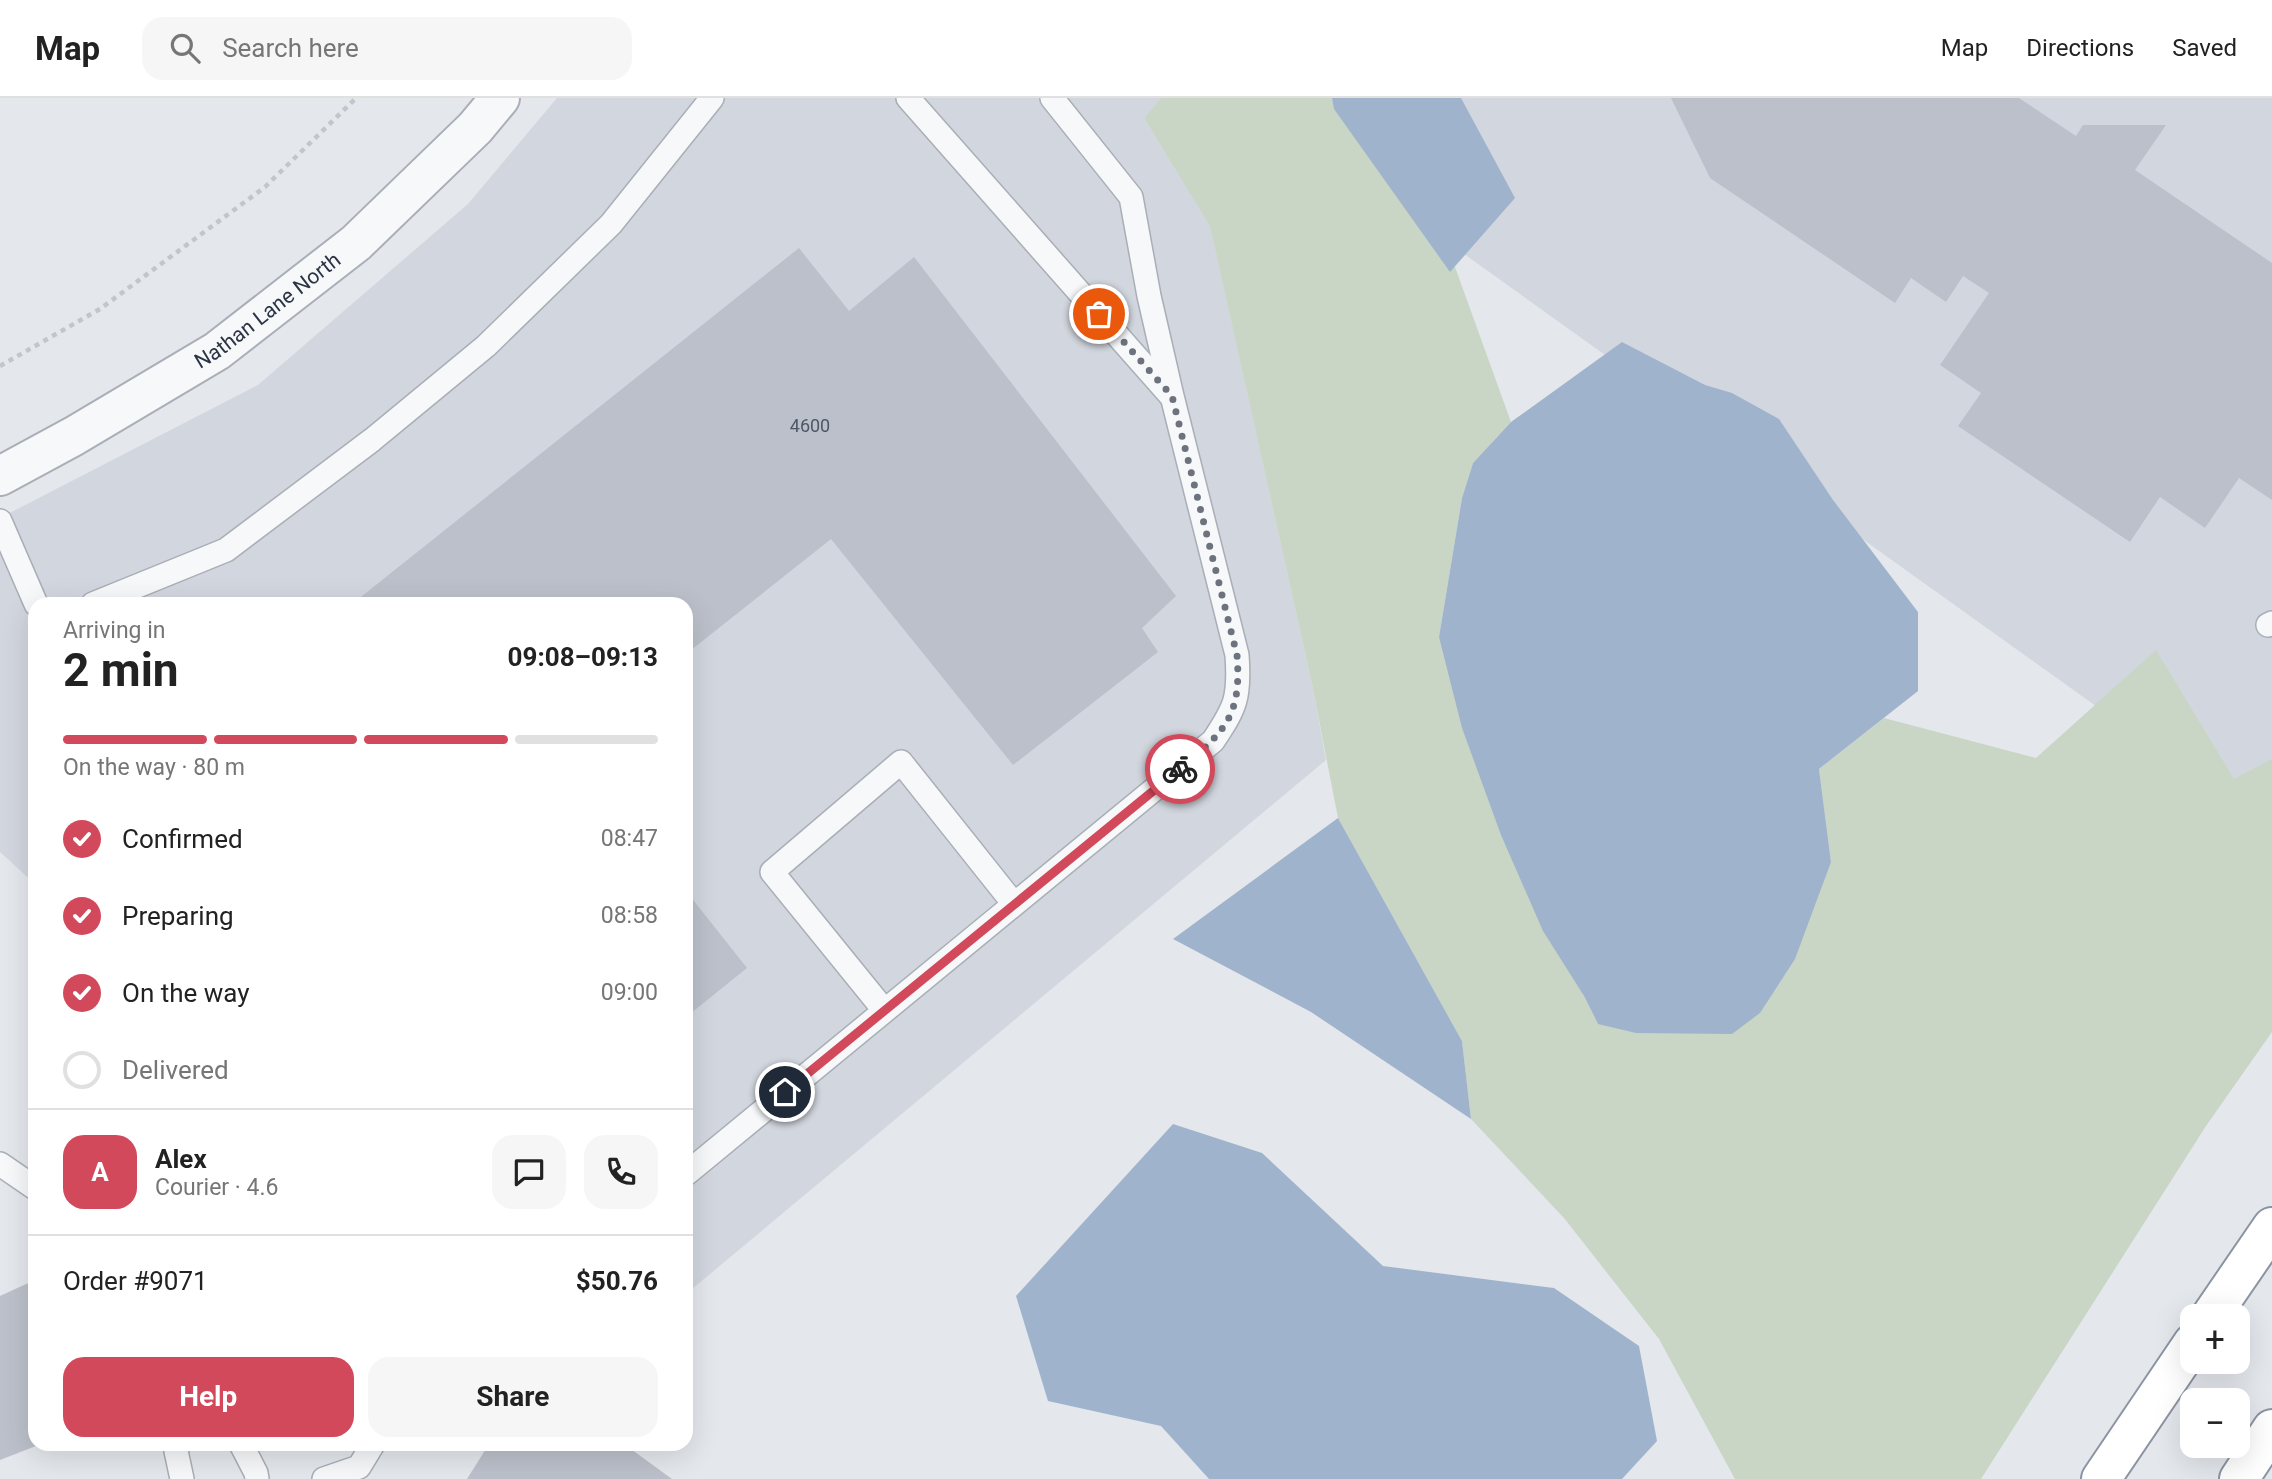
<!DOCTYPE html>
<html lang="en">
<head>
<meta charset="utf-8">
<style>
	:root { --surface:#fff; --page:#f6f6f6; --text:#222; --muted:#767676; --line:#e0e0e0; --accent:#d1495b }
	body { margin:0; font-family:Roboto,sans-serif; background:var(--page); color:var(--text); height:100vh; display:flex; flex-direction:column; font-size:26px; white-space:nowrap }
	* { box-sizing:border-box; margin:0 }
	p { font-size:23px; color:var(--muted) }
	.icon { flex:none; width:38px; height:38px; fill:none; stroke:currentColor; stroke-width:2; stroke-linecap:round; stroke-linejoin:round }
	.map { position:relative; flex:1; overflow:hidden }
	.sheet { position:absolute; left:28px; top:499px; width:665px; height:854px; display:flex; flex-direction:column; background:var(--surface); border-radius:21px; box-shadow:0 7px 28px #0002 }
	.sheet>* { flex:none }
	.fabs { position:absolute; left:2180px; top:1206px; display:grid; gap:14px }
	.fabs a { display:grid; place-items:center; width:70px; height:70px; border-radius:14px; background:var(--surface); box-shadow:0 7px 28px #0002; font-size:35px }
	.pin { position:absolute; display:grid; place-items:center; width:60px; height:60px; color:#fff; margin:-30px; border:4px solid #fff; border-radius:50%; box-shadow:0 2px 7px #0007 }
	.courier { position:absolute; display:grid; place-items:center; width:70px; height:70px; margin:-35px; border:5px solid #d1495b; border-radius:50%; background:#fff; color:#222; box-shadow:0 2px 9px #0007 }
	.head em { font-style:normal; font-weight:700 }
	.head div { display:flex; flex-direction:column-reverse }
	.head { display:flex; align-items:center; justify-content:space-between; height:119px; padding:0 35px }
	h1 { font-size:46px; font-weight:700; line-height:52px }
	.bar { display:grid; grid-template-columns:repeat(4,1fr); gap:10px 7px; align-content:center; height:84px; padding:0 35px }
	.bar i { height:9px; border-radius:5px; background:var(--line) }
	.bar .current { background:var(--accent) }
	.bar p { grid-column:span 4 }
	.line { display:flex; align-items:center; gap:18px; padding:0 35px; border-top:2px solid var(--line) }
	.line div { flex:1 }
	.round { display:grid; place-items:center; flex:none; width:74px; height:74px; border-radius:21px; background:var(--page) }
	ol { padding:0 35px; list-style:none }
	li { display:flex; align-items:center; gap:21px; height:77px }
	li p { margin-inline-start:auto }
	li .icon { padding:7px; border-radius:50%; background:var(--accent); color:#fff; stroke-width:4 }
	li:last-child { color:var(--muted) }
	li i { width:38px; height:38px; border:4px solid var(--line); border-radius:50% }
	.primary-button { display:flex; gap:14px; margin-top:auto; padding:14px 35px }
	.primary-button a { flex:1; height:80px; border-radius:21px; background:var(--accent); color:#fff; font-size:28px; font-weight:700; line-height:80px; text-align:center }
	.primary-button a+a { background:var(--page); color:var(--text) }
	header { display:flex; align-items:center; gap:42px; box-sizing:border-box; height:98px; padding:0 35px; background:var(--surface); border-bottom:2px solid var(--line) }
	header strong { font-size:33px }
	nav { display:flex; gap:38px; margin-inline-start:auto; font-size:24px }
	.search { width:490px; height:63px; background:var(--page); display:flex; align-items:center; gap:18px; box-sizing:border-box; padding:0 24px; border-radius:21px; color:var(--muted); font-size:26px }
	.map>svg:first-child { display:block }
	.built { fill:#d2d6de }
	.green { fill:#c9d6c5 }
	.water { fill:#9fb4cc }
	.building { fill:#bbc0ca }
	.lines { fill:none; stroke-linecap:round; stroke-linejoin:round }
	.service-casing { stroke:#a9aeb7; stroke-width:26 }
	.tertiary-casing { stroke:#a9aeb7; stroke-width:42 }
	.motorway-casing { stroke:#8b94a3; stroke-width:42 }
	.path { stroke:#c2c5cb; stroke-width:4.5; stroke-dasharray:5 5; stroke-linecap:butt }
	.service { stroke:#f7f8fa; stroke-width:23 }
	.tertiary { stroke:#f7f8fa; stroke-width:38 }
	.motorway { stroke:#fff; stroke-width:38 }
	.done { stroke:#6c737f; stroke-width:7; stroke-dasharray:0 12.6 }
	.route { stroke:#d1495b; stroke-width:9 }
	.labels { text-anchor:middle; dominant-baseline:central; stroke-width:6; stroke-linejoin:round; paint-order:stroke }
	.number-label { font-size:18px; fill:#4f5766 }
	.street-label { font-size:21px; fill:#2b3445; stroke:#f4f6f9 }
</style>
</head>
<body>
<header>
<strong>Map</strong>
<div class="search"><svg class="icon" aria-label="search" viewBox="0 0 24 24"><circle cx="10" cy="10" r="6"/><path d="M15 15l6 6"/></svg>Search here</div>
<nav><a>Map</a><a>Directions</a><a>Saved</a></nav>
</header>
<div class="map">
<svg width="2272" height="1381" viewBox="0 0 2272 1381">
	<rect width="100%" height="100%" fill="#e4e7ec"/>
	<g class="built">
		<polygon points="557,0 1161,0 1144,20 1210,127 1312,586 1326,662 686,1196 686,506 35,506 35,786 0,754 0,420 258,287 468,106"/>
		<polygon points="1246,0 2272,0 2272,734"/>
	</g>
	<polygon class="green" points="1161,0 1332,0 1334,11 1455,169 1511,324 1473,365 1462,400 1439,539 1584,898 1598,926 1831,764 1819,671 1884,620 2036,660 2156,552 2234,681 2272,661 2272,934 2206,1028 1981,1381 1735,1381 1659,1241 1564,1120 1471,1021 1462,943 1338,720 1312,586 1210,128 1144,20"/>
	<g class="water">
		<polygon points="1332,0 1461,0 1515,100 1450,174 1334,11"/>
		<polygon points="1622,244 1705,287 1732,295 1779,321 1833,402 1918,514 1918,593 1819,671 1831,764 1795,861 1760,915 1732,936 1636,935 1598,926 1584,898 1543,833 1501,737 1462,630 1439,539 1462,400 1473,365 1511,324"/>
		<polygon points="1338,720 1462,943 1471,1021 1311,914 1173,841"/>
		<polygon points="1173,1026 1262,1055 1383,1168 1554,1190 1639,1248 1657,1343 1622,1381 1209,1381 1161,1328 1048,1303 1016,1198"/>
	</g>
	<g class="building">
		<polygon points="1671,0 2019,0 2076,38 2083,27 2166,27 2135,72 2272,165 2272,402 2239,380 2205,430 2160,399 2130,444 1958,328 1981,295 1940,267 1989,195 1963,178 1946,204 1911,180 1895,205 1710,80"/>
		<polygon points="799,150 849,213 914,159 1176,498 1142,530 1158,554 1013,667 831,441 686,556 686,506 352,506"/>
		<polygon points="686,793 747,870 686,919"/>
		<polygon points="35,1182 35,1346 41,1346 0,1362 0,1198"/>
		<polygon points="489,1346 624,1346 672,1381 467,1381"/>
	</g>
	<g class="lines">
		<defs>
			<g id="service">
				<polyline points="908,0 1170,297"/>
				<polyline points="0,423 36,506"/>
				<polyline points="93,506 226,452 372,342 486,248 611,126 712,0"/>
				<polyline points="2268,527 2272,525"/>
				<polyline points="884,912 772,774 901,664 1014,806"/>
				<polyline points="0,1066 35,1090"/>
				<path d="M686 1076 1213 643C1236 609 1240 599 1237 557L1172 298 1149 198 1131 99 1052 0"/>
				<polyline points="179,1346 176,1353 182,1381"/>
				<polyline points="241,1346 256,1375 257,1381"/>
				<polyline points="324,1381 359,1369 373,1346"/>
			</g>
			<g id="tertiary">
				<path id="s1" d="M0 378 74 338 217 253 356 145 475 30 500 0"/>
			</g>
			<g id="motorway">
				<polyline points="2211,1218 2272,1129"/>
				<polyline points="2101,1381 2193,1245"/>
				<polyline points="2239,1381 2272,1331"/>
			</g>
		</defs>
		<use href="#service" class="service-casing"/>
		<use href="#tertiary" class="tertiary-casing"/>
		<use href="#motorway" class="motorway-casing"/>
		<polyline class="path" points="0,268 100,211 265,89 356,0"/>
		<use href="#service" class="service"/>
		<use href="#tertiary" class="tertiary"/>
		<use href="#motorway" class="motorway"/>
	</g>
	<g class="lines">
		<path class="done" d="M1099 216 1172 298 1237 557C1242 619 1224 634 1180 671"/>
		<polyline class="route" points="785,994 1180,671"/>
	</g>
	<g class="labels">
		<g class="number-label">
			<text x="810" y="327">4600</text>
		</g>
		<g class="street-label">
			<text stroke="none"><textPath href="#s1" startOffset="315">Nathan Lane North</textPath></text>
		</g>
	</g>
</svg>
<div class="fabs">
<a>+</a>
<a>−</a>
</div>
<div class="pin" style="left:1099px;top:216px;background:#ea580c"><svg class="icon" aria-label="bag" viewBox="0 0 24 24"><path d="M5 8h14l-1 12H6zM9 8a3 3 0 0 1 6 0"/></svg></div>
<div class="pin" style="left:785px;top:994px;background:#1f2937"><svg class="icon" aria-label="home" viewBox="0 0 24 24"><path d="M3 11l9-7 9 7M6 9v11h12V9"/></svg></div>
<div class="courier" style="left:1180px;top:671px"><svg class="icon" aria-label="bike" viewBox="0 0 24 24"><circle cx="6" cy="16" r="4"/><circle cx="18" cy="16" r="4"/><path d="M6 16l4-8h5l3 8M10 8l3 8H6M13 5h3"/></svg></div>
<section class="sheet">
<div class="head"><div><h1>2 min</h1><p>Arriving in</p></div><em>09:08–09:13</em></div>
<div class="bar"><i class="current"></i><i class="current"></i><i class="current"></i><i></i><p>On the way · 80 m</p></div>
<ol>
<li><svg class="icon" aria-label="check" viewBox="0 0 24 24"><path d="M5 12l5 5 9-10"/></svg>Confirmed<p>08:47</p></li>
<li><svg class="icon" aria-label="check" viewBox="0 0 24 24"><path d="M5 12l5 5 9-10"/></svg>Preparing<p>08:58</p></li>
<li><svg class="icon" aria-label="check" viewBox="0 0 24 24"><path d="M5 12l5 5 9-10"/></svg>On the way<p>09:00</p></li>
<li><i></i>Delivered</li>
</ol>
<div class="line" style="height:126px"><b class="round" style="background:var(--accent);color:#fff">A</b><div><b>Alex</b><p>Courier · 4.6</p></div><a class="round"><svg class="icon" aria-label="chat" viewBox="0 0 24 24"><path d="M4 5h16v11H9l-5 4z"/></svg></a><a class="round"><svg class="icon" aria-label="phone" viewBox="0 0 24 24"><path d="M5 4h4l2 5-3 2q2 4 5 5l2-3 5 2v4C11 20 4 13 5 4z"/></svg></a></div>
<div class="line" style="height:91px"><div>Order #9071</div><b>$50.76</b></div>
<div class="primary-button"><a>Help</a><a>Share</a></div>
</section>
</div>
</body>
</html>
